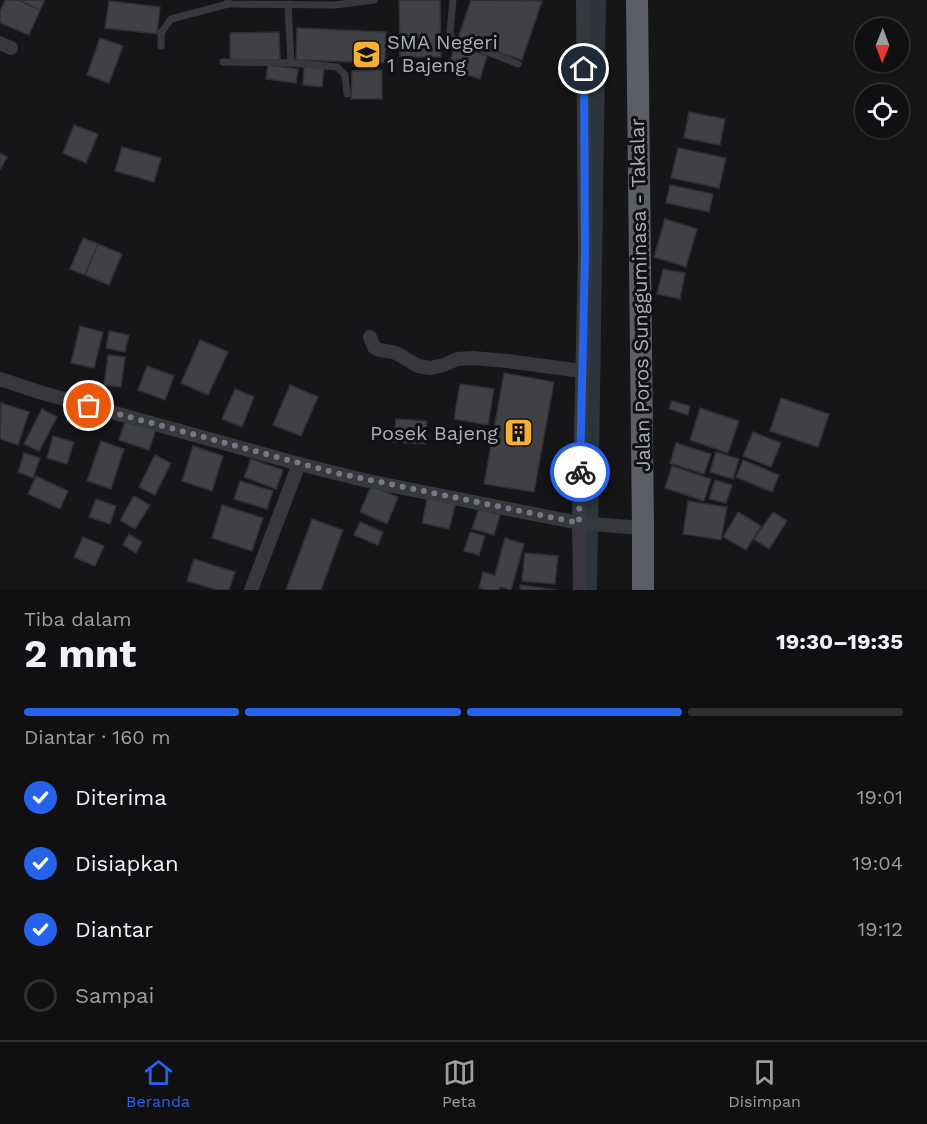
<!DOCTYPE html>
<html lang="id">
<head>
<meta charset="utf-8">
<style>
	:root { --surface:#101012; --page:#1e1e20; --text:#f1f3f6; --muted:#9c9d9f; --line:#303032; --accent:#2563eb }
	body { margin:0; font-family:"Work Sans",sans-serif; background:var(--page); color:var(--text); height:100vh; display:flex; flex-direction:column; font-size:22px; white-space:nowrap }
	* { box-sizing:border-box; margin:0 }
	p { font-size:20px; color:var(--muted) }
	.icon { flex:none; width:33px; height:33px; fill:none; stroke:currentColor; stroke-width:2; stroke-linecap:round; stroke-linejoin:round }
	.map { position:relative; height:590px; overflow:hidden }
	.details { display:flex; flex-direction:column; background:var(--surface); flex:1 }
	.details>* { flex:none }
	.needle { width:39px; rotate:181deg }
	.controls { position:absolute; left:855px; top:18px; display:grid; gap:12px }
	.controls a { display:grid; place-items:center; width:54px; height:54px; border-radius:50%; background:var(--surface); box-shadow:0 2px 4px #0004,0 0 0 2px var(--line); font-size:30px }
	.pin { position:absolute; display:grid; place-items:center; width:51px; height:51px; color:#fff; margin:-26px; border:3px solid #fff; border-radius:50%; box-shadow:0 2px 6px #0007 }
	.courier { position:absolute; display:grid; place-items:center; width:60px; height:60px; margin:-30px; border:4px solid #2563eb; border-radius:50%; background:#fff; color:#222; box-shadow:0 2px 8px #0007 }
	.overview em { font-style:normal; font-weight:700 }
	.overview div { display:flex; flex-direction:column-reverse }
	.overview { display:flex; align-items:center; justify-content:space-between; height:102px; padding:0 24px }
	h1 { font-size:39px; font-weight:700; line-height:45px }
	.bar { display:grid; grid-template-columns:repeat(4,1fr); gap:9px 6px; align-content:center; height:72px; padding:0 24px }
	.bar i { height:8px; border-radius:4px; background:var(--line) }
	.bar .current { background:var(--accent) }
	.bar p { grid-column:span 4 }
	ol { padding:0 24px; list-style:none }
	li { display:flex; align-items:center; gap:18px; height:66px }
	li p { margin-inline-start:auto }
	li .icon { padding:6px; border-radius:50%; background:var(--accent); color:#fff; stroke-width:4 }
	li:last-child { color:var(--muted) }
	li i { width:33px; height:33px; border:3px solid var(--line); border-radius:50% }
	.tabs { display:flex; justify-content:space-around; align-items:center; height:84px; border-top:2px solid var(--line); background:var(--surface); font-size:16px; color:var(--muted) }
	.tabs a { display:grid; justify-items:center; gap:3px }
	.tabs .current { color:var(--accent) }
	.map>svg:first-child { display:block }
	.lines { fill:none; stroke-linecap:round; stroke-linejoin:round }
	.canal { stroke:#2c353c; stroke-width:18 }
	.building { fill:#404145; stroke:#303034; stroke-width:1.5 }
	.service { stroke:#37383d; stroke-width:7 }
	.minor { stroke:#37383d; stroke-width:14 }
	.trunk { stroke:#5b5e65; stroke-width:22 }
	.done { stroke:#757880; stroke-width:6; stroke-dasharray:0 10.8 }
	.route { stroke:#2563eb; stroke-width:8 }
	.labels { text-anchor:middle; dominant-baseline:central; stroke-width:6; stroke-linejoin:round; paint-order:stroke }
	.poi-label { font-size:20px; fill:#a8adb8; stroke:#111113; text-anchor:start }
	.street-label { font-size:20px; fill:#a8adb8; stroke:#111113 }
</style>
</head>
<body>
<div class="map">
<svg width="927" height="590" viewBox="0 0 927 590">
	<rect width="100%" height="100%" fill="#161618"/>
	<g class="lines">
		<polyline class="canal" points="588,590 597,0"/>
	</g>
	<g class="building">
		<polygon points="5,0 19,0 40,10 29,35 0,23 0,11"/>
		<polygon points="19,0 45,0 40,10"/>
		<polygon points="399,0 440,0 441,57 400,57"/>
		<polygon points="471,0 542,1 522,60 458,38"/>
		<polygon points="109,1 160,7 157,34 105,28"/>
		<polygon points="297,28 386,32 385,63 296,60"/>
		<polygon points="279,32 280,60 230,60 230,33"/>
		<polygon points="100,38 123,46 109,83 87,75"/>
		<polygon points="455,45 487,56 480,79 448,68"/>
		<polygon points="268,65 298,69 296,83 266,79"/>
		<polygon points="304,66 324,67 322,87 303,85"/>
		<polygon points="382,70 382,99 351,99 352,71"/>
		<polygon points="689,112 725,119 720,145 684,138"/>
		<polygon points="74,125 98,134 86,163 63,153"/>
		<polygon points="122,147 161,158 154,182 115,171"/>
		<polygon points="678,148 726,158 719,188 671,178"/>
		<polygon points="0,153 7,157 0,170"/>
		<polygon points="670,185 713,194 709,212 666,203"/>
		<polygon points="665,219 697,229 686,267 654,257"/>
		<polygon points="83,238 98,244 85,275 70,269"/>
		<polygon points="98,244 122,254 109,285 85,275"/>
		<polygon points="663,269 685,273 680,299 657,294"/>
		<polygon points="80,326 103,332 94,368 71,363"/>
		<polygon points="109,331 129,335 125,352 106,348"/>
		<polygon points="200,340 228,352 208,395 181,383"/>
		<polygon points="108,355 125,357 121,387 104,385"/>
		<polygon points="147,366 174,376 165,400 138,390"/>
		<polygon points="504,373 554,382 534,492 484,484"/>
		<polygon points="460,384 494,389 488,425 454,419"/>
		<polygon points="290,385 318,397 301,436 273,425"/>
		<polygon points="235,389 254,397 242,427 222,419"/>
		<polygon points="781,398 829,414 818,447 770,431"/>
		<polygon points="672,401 690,406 688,415 669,409"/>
		<polygon points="1,403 29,412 18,445 0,439"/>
		<polygon points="700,408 739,421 728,453 690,440"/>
		<polygon points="42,409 57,417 39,451 24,444"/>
		<polygon points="126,419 156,429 149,450 119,440"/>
		<polygon points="396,419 427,421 425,444 394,442"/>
		<polygon points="753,432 781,443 771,467 743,456"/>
		<polygon points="53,436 74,442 67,464 47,458"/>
		<polygon points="101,441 124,449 111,489 87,481"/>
		<polygon points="676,443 711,454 704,474 670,463"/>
		<polygon points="193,446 223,456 212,491 182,481"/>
		<polygon points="716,452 739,459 733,479 710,472"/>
		<polygon points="24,453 40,458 33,478 18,472"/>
		<polygon points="155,455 171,463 155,495 139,487"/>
		<polygon points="251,459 283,470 276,489 244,477"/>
		<polygon points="743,460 779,475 772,492 736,477"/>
		<polygon points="672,466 711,479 704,501 665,488"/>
		<polygon points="36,476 68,491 60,509 28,494"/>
		<polygon points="715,480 732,485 726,503 709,499"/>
		<polygon points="240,481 273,491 267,509 234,499"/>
		<polygon points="371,486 398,497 387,524 360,512"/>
		<polygon points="428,495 456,502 449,529 422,523"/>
		<polygon points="134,496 150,505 135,529 120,520"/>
		<polygon points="96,499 116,506 110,524 89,517"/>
		<polygon points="688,501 727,507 721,540 683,534"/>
		<polygon points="222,505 263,518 252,551 212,538"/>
		<polygon points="479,508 500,515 494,535 472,529"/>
		<polygon points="738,512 761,526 746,550 723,537"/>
		<polygon points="773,512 787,521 769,549 754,539"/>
		<polygon points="312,519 343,530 321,590 286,590"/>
		<polygon points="360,522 383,532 378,545 354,535"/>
		<polygon points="470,532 485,536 479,555 464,551"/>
		<polygon points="129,534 142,542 136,553 123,545"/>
		<polygon points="83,537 104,546 95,566 74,557"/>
		<polygon points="505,538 524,544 511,590 500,587 499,590 486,590 479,588 483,572 495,575"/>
		<polygon points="525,553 558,556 555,584 522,581"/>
		<polygon points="194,559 235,572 229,590 218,590 187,581"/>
		<polygon points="520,585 558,590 520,590"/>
	</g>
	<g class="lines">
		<g class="service">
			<polyline points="228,0 228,4 335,5 374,0"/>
			<polyline points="453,0 450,32 452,38 518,64"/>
			<polyline points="288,4 291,63 337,67 345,75 347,94"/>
			<polyline points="161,46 161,33 171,19 228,4"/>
			<polyline points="223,62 291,63"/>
		</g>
		<g class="minor">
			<polyline points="0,43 11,48"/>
			<polyline points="370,337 374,347 379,350 387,351 396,353 418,366 430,368 444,365 457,359 473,358 507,361 582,371"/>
			<polyline points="0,379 39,392 299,464 368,481 579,523 643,528"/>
			<polyline points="251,590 299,464"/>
			<polyline points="580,590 579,523 585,254 583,0"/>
		</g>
		<polyline class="trunk" points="637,0 643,528 643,590"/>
	</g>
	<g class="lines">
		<polyline class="done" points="89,406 336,473 579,523 580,472"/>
		<polyline class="route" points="580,472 585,254 584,69"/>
	</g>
	<defs>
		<symbol id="school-square" viewBox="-11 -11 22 22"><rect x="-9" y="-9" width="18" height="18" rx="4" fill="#f2b134" stroke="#111113"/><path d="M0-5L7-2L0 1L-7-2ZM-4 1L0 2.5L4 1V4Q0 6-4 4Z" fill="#111"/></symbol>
		<symbol id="building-square" viewBox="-11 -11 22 22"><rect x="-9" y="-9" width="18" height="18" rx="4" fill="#f2b134" stroke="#111113"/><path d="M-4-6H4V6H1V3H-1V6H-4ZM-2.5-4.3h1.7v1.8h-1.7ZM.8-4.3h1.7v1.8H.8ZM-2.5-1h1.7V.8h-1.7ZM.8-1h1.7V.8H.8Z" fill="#111"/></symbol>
	</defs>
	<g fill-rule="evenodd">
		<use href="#school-square" x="350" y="38" width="33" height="33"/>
		<use href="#building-square" x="502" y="416" width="33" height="33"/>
	</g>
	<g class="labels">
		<g class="poi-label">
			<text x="387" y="42">SMA Negeri<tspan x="387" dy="23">1 Bajeng</tspan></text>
			<text x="498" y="433" text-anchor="end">Posek Bajeng</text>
		</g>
		<g class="street-label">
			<text transform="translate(640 295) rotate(-91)">Jalan Poros Sungguminasa - Takalar</text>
		</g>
	</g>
</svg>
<div class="controls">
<a><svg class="needle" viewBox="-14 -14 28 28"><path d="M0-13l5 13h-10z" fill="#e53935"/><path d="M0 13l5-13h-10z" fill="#9c9d9f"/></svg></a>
<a><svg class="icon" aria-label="locate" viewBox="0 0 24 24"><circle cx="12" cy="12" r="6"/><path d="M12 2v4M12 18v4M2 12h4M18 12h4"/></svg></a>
</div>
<div class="pin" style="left:89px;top:406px;background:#ea580c"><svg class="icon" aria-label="bag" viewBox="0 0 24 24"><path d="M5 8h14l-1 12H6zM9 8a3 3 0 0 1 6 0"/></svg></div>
<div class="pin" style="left:584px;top:69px;background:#1f2937"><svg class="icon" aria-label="home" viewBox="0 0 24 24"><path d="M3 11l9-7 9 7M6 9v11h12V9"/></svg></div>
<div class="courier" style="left:580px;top:472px"><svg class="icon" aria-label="bike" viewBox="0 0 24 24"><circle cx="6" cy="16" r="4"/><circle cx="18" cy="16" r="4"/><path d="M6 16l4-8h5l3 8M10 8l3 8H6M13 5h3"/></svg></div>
</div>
<section class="details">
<div class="overview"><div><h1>2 mnt</h1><p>Tiba dalam</p></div><em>19:30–19:35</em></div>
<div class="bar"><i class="current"></i><i class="current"></i><i class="current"></i><i></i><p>Diantar · 160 m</p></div>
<ol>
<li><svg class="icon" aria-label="check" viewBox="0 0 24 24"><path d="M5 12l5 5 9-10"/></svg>Diterima<p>19:01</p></li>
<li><svg class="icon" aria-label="check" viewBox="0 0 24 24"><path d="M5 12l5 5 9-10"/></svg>Disiapkan<p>19:04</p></li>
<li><svg class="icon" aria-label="check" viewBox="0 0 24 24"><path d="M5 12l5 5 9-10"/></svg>Diantar<p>19:12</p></li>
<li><i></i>Sampai</li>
</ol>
</section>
<nav class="tabs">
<a class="current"><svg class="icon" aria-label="home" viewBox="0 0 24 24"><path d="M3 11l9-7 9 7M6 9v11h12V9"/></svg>Beranda</a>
<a><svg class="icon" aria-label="map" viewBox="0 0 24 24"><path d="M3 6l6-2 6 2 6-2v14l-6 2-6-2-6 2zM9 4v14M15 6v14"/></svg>Peta</a>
<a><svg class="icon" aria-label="saved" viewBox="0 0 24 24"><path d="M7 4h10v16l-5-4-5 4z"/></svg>Disimpan</a>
</nav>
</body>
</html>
